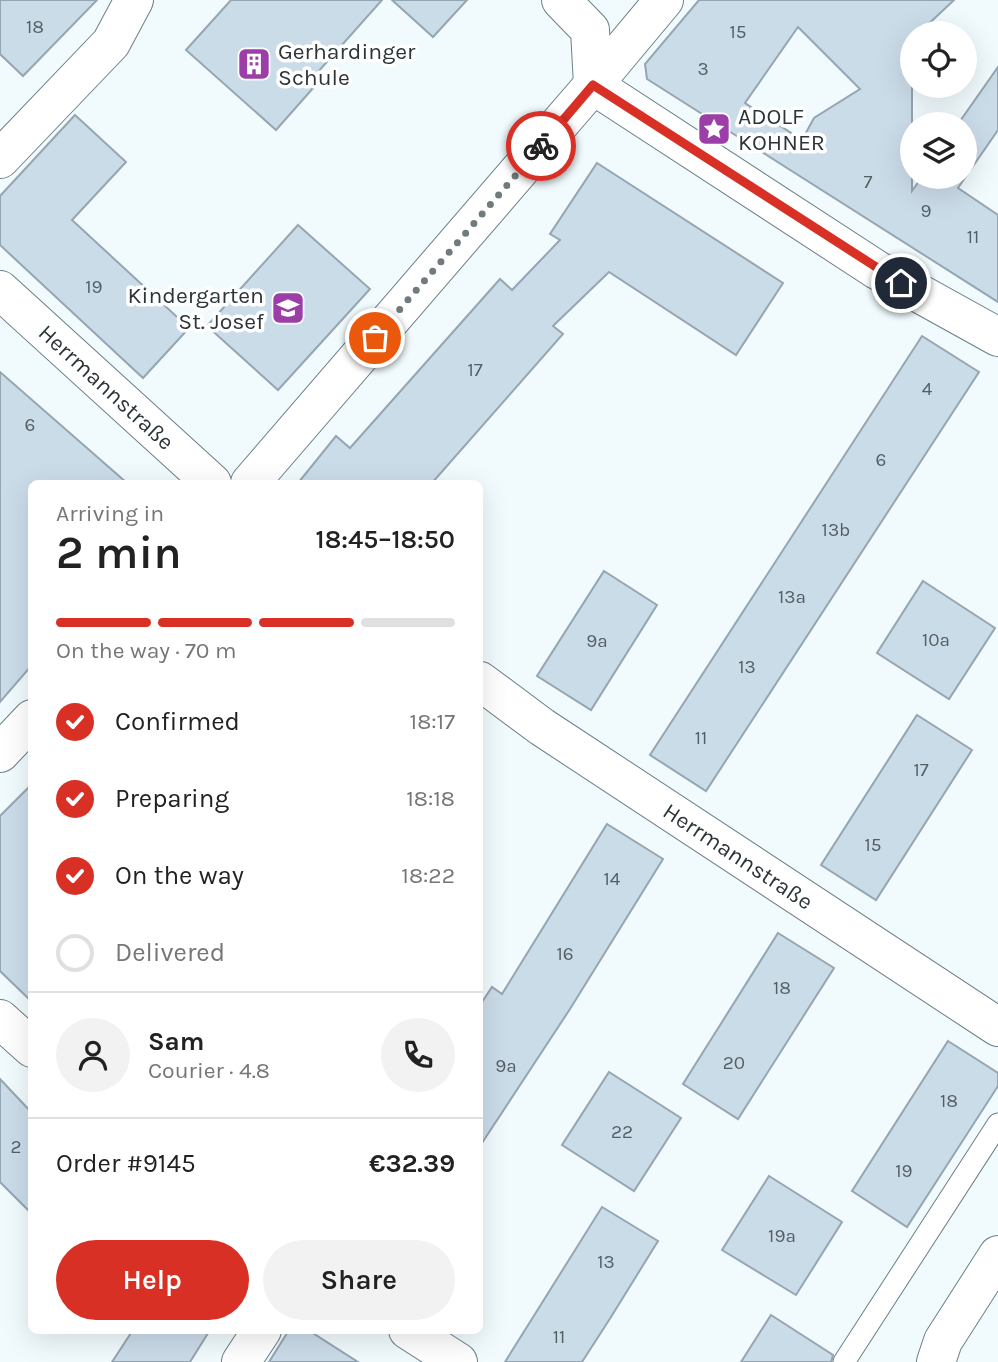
<!DOCTYPE html>
<html lang="en">
<head>
<meta charset="utf-8">
<style>
	:root { --surface:#fff; --page:#f2f2f2; --text:#222; --muted:#767676; --line:#e0e0e0; --accent:#d93025 }
	body { margin:0; font-family:Karla,sans-serif; background:var(--page); color:var(--text); height:100vh; display:flex; flex-direction:column; font-size:26px; white-space:nowrap }
	* { box-sizing:border-box; margin:0 }
	p { font-size:23px; color:var(--muted) }
	.icon { flex:none; width:38px; height:38px; fill:none; stroke:currentColor; stroke-width:2; stroke-linecap:round; stroke-linejoin:round }
	.map { position:relative; flex:1; overflow:hidden }
	.panel { position:absolute; left:28px; top:480px; width:455px; height:854px; display:flex; flex-direction:column; background:var(--surface); border-radius:10px; box-shadow:0 7px 28px #0002 }
	.panel>* { flex:none }
	.controls { position:absolute; left:900px; top:21px; display:grid; gap:14px }
	.controls a { display:grid; place-items:center; width:77px; height:77px; border-radius:50%; background:var(--surface); box-shadow:0 7px 28px #0002; font-size:35px }
	.pin { position:absolute; display:grid; place-items:center; width:60px; height:60px; color:#fff; margin:-30px; border:4px solid #fff; border-radius:50%; box-shadow:0 2px 7px #0007 }
	.courier { position:absolute; display:grid; place-items:center; width:70px; height:70px; margin:-35px; border:5px solid #d93025; border-radius:50%; background:#fff; color:#222; box-shadow:0 2px 9px #0007 }
	.headline em { font-style:normal; font-weight:600 }
	.headline div { display:flex; flex-direction:column-reverse }
	.headline { display:flex; align-items:center; justify-content:space-between; height:119px; padding:0 28px }
	h1 { font-size:46px; font-weight:600; line-height:52px }
	.bar { display:grid; grid-template-columns:repeat(4,1fr); gap:10px 7px; align-content:center; height:84px; padding:0 28px }
	.bar i { height:9px; border-radius:5px; background:var(--line) }
	.bar .current { background:var(--accent) }
	.bar p { grid-column:span 4 }
	.line { display:flex; align-items:center; gap:18px; padding:0 28px; border-top:2px solid var(--line) }
	.line div { flex:1 }
	.round { display:grid; place-items:center; flex:none; width:74px; height:74px; border-radius:37px; background:var(--page) }
	ol { padding:0 28px; list-style:none }
	li { display:flex; align-items:center; gap:21px; height:77px }
	li p { margin-inline-start:auto }
	li .icon { padding:7px; border-radius:50%; background:var(--accent); color:#fff; stroke-width:4 }
	li:last-child { color:var(--muted) }
	li i { width:38px; height:38px; border:4px solid var(--line); border-radius:50% }
	.button { display:flex; gap:14px; margin-top:auto; padding:14px 28px }
	.button a { flex:1; height:80px; border-radius:42px; background:var(--accent); color:#fff; font-size:28px; font-weight:600; line-height:80px; text-align:center }
	.button a+a { background:var(--page); color:var(--text) }
	.map>svg:first-child { display:block }
	.building { fill:#cbdce9; stroke:#96a5b2; stroke-width:2; fill-rule:evenodd }
	.lines { fill:none; stroke-linecap:round; stroke-linejoin:round }
	.service-casing { stroke:#6b7f86; stroke-width:23 }
	.minor-casing { stroke:#6b7f86; stroke-width:40 }
	.secondary-casing { stroke:#6b7f86; stroke-width:40 }
	.service { stroke:#fff; stroke-width:21 }
	.minor { stroke:#fff; stroke-width:38 }
	.secondary { stroke:#fff; stroke-width:38 }
	.done { stroke:#717a7d; stroke-width:7; stroke-dasharray:0 12.6 }
	.route { stroke:#d93025; stroke-width:9 }
	.labels { text-anchor:middle; dominant-baseline:central; stroke-width:7; stroke-linejoin:round; paint-order:stroke }
	.number-label { font-size:19px; fill:#545f64 }
	.poi-label { font-size:23px; fill:#2c3538; stroke:#fff; text-anchor:start }
	.street-label { font-size:23px; fill:#2c3538; stroke:#fff }
</style>
</head>
<body>
<div class="map">
<svg width="998" height="1362" viewBox="0 0 998 1362">
	<rect width="100%" height="100%" fill="#f1fafd"/>
	<g class="building">
		<polygon points="0,0 97,0 23,76 0,54"/>
		<polygon points="231,0 382,0 317,73 322,78 276,130 186,50"/>
		<polygon points="392,0 467,0 433,37"/>
		<path d="M699 0H954L919 33H912V191L922 177H964V124H958L998 67V130L958 188 998 215V302L647 79 645 64ZM798 27 860 89 814 118 802 140 745 103Z"/>
		<polygon points="75,115 126,162 72,220 189,328 143,378 0,245 0,196"/>
		<polygon points="597,163 783,283 736,355 609,272 553,326 563,334 432,483 298,483 336,436 350,448 500,279 512,290 560,240 550,234"/>
		<polygon points="298,225 370,289 278,390 207,326"/>
		<polygon points="922,336 979,372 706,791 650,755"/>
		<polygon points="0,372 127,483 32,483 32,665 0,702"/>
		<polygon points="604,571 657,605 591,710 537,676"/>
		<polygon points="923,581 995,628 949,699 877,653"/>
		<polygon points="917,715 972,750 876,900 821,865"/>
		<polygon points="32,784 32,1002 0,971 0,816"/>
		<polygon points="607,824 663,859 570,1009 480,1146 480,1005 492,987 502,994"/>
		<polygon points="778,933 834,968 738,1119 683,1084"/>
		<polygon points="948,1041 998,1073 998,1086 907,1227 852,1191"/>
		<polygon points="609,1072 681,1118 634,1191 562,1145"/>
		<polygon points="0,1079 32,1113 32,1214 0,1182"/>
		<polygon points="769,1176 842,1222 796,1295 722,1250"/>
		<polygon points="602,1207 658,1241 611,1317 582,1362 505,1362"/>
		<polygon points="771,1315 833,1355 831,1362 741,1362"/>
		<polygon points="133,1330 210,1330 190,1362 112,1362"/>
		<polygon points="289,1330 308,1330 358,1362 269,1362"/>
	</g>
	<g class="lines">
		<defs>
			<polyline id="service" points="844,1362 998,1124"/>
			<g id="minor">
				<polyline points="561,0 590,30 593,85 877,270 998,337"/>
				<polyline points="0,159 111,43 134,0"/>
				<path id="s1" d="M0 290 212 483"/>
				<polyline points="250,483 593,85 664,0"/>
				<path id="s2" d="M480 681 542 727 998 1027"/>
				<polyline points="0,753 32,719"/>
				<polyline points="0,1019 32,1048"/>
				<polyline points="408,1330 458,1362"/>
				<polyline points="241,1362 262,1330"/>
			</g>
			<polyline id="secondary" points="936,1362 943,1341 998,1255"/>
		</defs>
		<use href="#service" class="service-casing"/>
		<use href="#minor" class="minor-casing"/>
		<use href="#secondary" class="secondary-casing"/>
		<use href="#service" class="service"/>
		<use href="#minor" class="minor"/>
		<use href="#secondary" class="secondary"/>
	</g>
	<g class="lines">
		<polyline class="done" points="375,338 541,146"/>
		<polyline class="route" points="541,146 593,85 901,283"/>
	</g>
	<defs>
		<symbol id="building-square" viewBox="-11 -11 22 22"><rect x="-9" y="-9" width="18" height="18" rx="4" fill="#9b3ea8" stroke="#fff"/><path d="M-4-6H4V6H1V3H-1V6H-4ZM-2.5-4.3h1.7v1.8h-1.7ZM.8-4.3h1.7v1.8H.8ZM-2.5-1h1.7V.8h-1.7ZM.8-1h1.7V.8H.8Z" fill="#fff"/></symbol>
		<symbol id="sight-square" viewBox="-11 -11 22 22"><rect x="-9" y="-9" width="18" height="18" rx="4" fill="#9b3ea8" stroke="#fff"/><path d="M0-6L1.8-2.2L6-1.7L2.9 1.2L3.7 5.4L0 3.3L-3.7 5.4L-2.9 1.2L-6-1.7L-1.8-2.2Z" fill="#fff"/></symbol>
		<symbol id="school-square" viewBox="-11 -11 22 22"><rect x="-9" y="-9" width="18" height="18" rx="4" fill="#9b3ea8" stroke="#fff"/><path d="M0-5L7-2L0 1L-7-2ZM-4 1L0 2.5L4 1V4Q0 6-4 4Z" fill="#fff"/></symbol>
	</defs>
	<g fill-rule="evenodd">
		<use href="#building-square" x="235" y="45" width="38" height="38"/>
		<use href="#sight-square" x="695" y="110" width="38" height="38"/>
		<use href="#school-square" x="269" y="289" width="38" height="38"/>
	</g>
	<g class="labels">
		<g class="number-label">
			<text x="35" y="27">18</text>
			<text x="738" y="32">15</text>
			<text x="703" y="69">3</text>
			<text x="868" y="182">7</text>
			<text x="926" y="211">9</text>
			<text x="973" y="237">11</text>
			<text x="94" y="287">19</text>
			<text x="475" y="370">17</text>
			<text x="927" y="389">4</text>
			<text x="30" y="425">6</text>
			<text x="881" y="460">6</text>
			<text x="836" y="530">13b</text>
			<text x="792" y="597">13a</text>
			<text x="936" y="640">10a</text>
			<text x="597" y="641">9a</text>
			<text x="747" y="667">13</text>
			<text x="701" y="738">11</text>
			<text x="921" y="770">17</text>
			<text x="873" y="845">15</text>
			<text x="612" y="879">14</text>
			<text x="565" y="954">16</text>
			<text x="782" y="988">18</text>
			<text x="734" y="1063">20</text>
			<text x="506" y="1066">9a</text>
			<text x="949" y="1101">18</text>
			<text x="622" y="1132">22</text>
			<text x="16" y="1147">2</text>
			<text x="904" y="1171">19</text>
			<text x="782" y="1236">19a</text>
			<text x="606" y="1262">13</text>
			<text x="559" y="1337">11</text>
		</g>
		<g class="poi-label">
			<text x="278" y="51">Gerhardinger<tspan x="278" dy="26">Schule</tspan></text>
			<text x="738" y="116">ADOLF<tspan x="738" dy="26">KOHNER</tspan></text>
			<text x="264" y="295" text-anchor="end">Kindergarten<tspan x="264" dy="26">St. Josef</tspan></text>
		</g>
		<g class="street-label">
			<text stroke="none"><textPath href="#s1" startOffset="144">Herrmannstraße</textPath></text>
			<text stroke="none"><textPath href="#s2" startOffset="312">Herrmannstraße</textPath></text>
		</g>
	</g>
</svg>
<div class="controls">
<a><svg class="icon" aria-label="locate" viewBox="0 0 24 24"><circle cx="12" cy="12" r="6"/><path d="M12 2v4M12 18v4M2 12h4M18 12h4"/></svg></a>
<a><svg class="icon" aria-label="layers" viewBox="0 0 24 24"><path d="M12 4l9 5-9 5-9-5zM3 14l9 5 9-5"/></svg></a>
</div>
<div class="pin" style="left:375px;top:338px;background:#ea580c"><svg class="icon" aria-label="bag" viewBox="0 0 24 24"><path d="M5 8h14l-1 12H6zM9 8a3 3 0 0 1 6 0"/></svg></div>
<div class="pin" style="left:901px;top:283px;background:#1f2937"><svg class="icon" aria-label="home" viewBox="0 0 24 24"><path d="M3 11l9-7 9 7M6 9v11h12V9"/></svg></div>
<div class="courier" style="left:541px;top:146px"><svg class="icon" aria-label="bike" viewBox="0 0 24 24"><circle cx="6" cy="16" r="4"/><circle cx="18" cy="16" r="4"/><path d="M6 16l4-8h5l3 8M10 8l3 8H6M13 5h3"/></svg></div>
<section class="panel">
<div class="headline"><div><h1>2 min</h1><p>Arriving in</p></div><em>18:45–18:50</em></div>
<div class="bar"><i class="current"></i><i class="current"></i><i class="current"></i><i></i><p>On the way · 70 m</p></div>
<ol>
<li><svg class="icon" aria-label="check" viewBox="0 0 24 24"><path d="M5 12l5 5 9-10"/></svg>Confirmed<p>18:17</p></li>
<li><svg class="icon" aria-label="check" viewBox="0 0 24 24"><path d="M5 12l5 5 9-10"/></svg>Preparing<p>18:18</p></li>
<li><svg class="icon" aria-label="check" viewBox="0 0 24 24"><path d="M5 12l5 5 9-10"/></svg>On the way<p>18:22</p></li>
<li><i></i>Delivered</li>
</ol>
<div class="line" style="height:126px"><a class="round"><svg class="icon" aria-label="person" viewBox="0 0 24 24"><circle cx="12" cy="8" r="4"/><path d="M4 21q1-7 8-7t8 7"/></svg></a><div><b>Sam</b><p>Courier · 4.8</p></div><a class="round"><svg class="icon" aria-label="phone" viewBox="0 0 24 24"><path d="M5 4h4l2 5-3 2q2 4 5 5l2-3 5 2v4C11 20 4 13 5 4z"/></svg></a></div>
<div class="line" style="height:91px"><div>Order #9145</div><b>€32.39</b></div>
<div class="button"><a>Help</a><a>Share</a></div>
</section>
</div>
</body>
</html>
